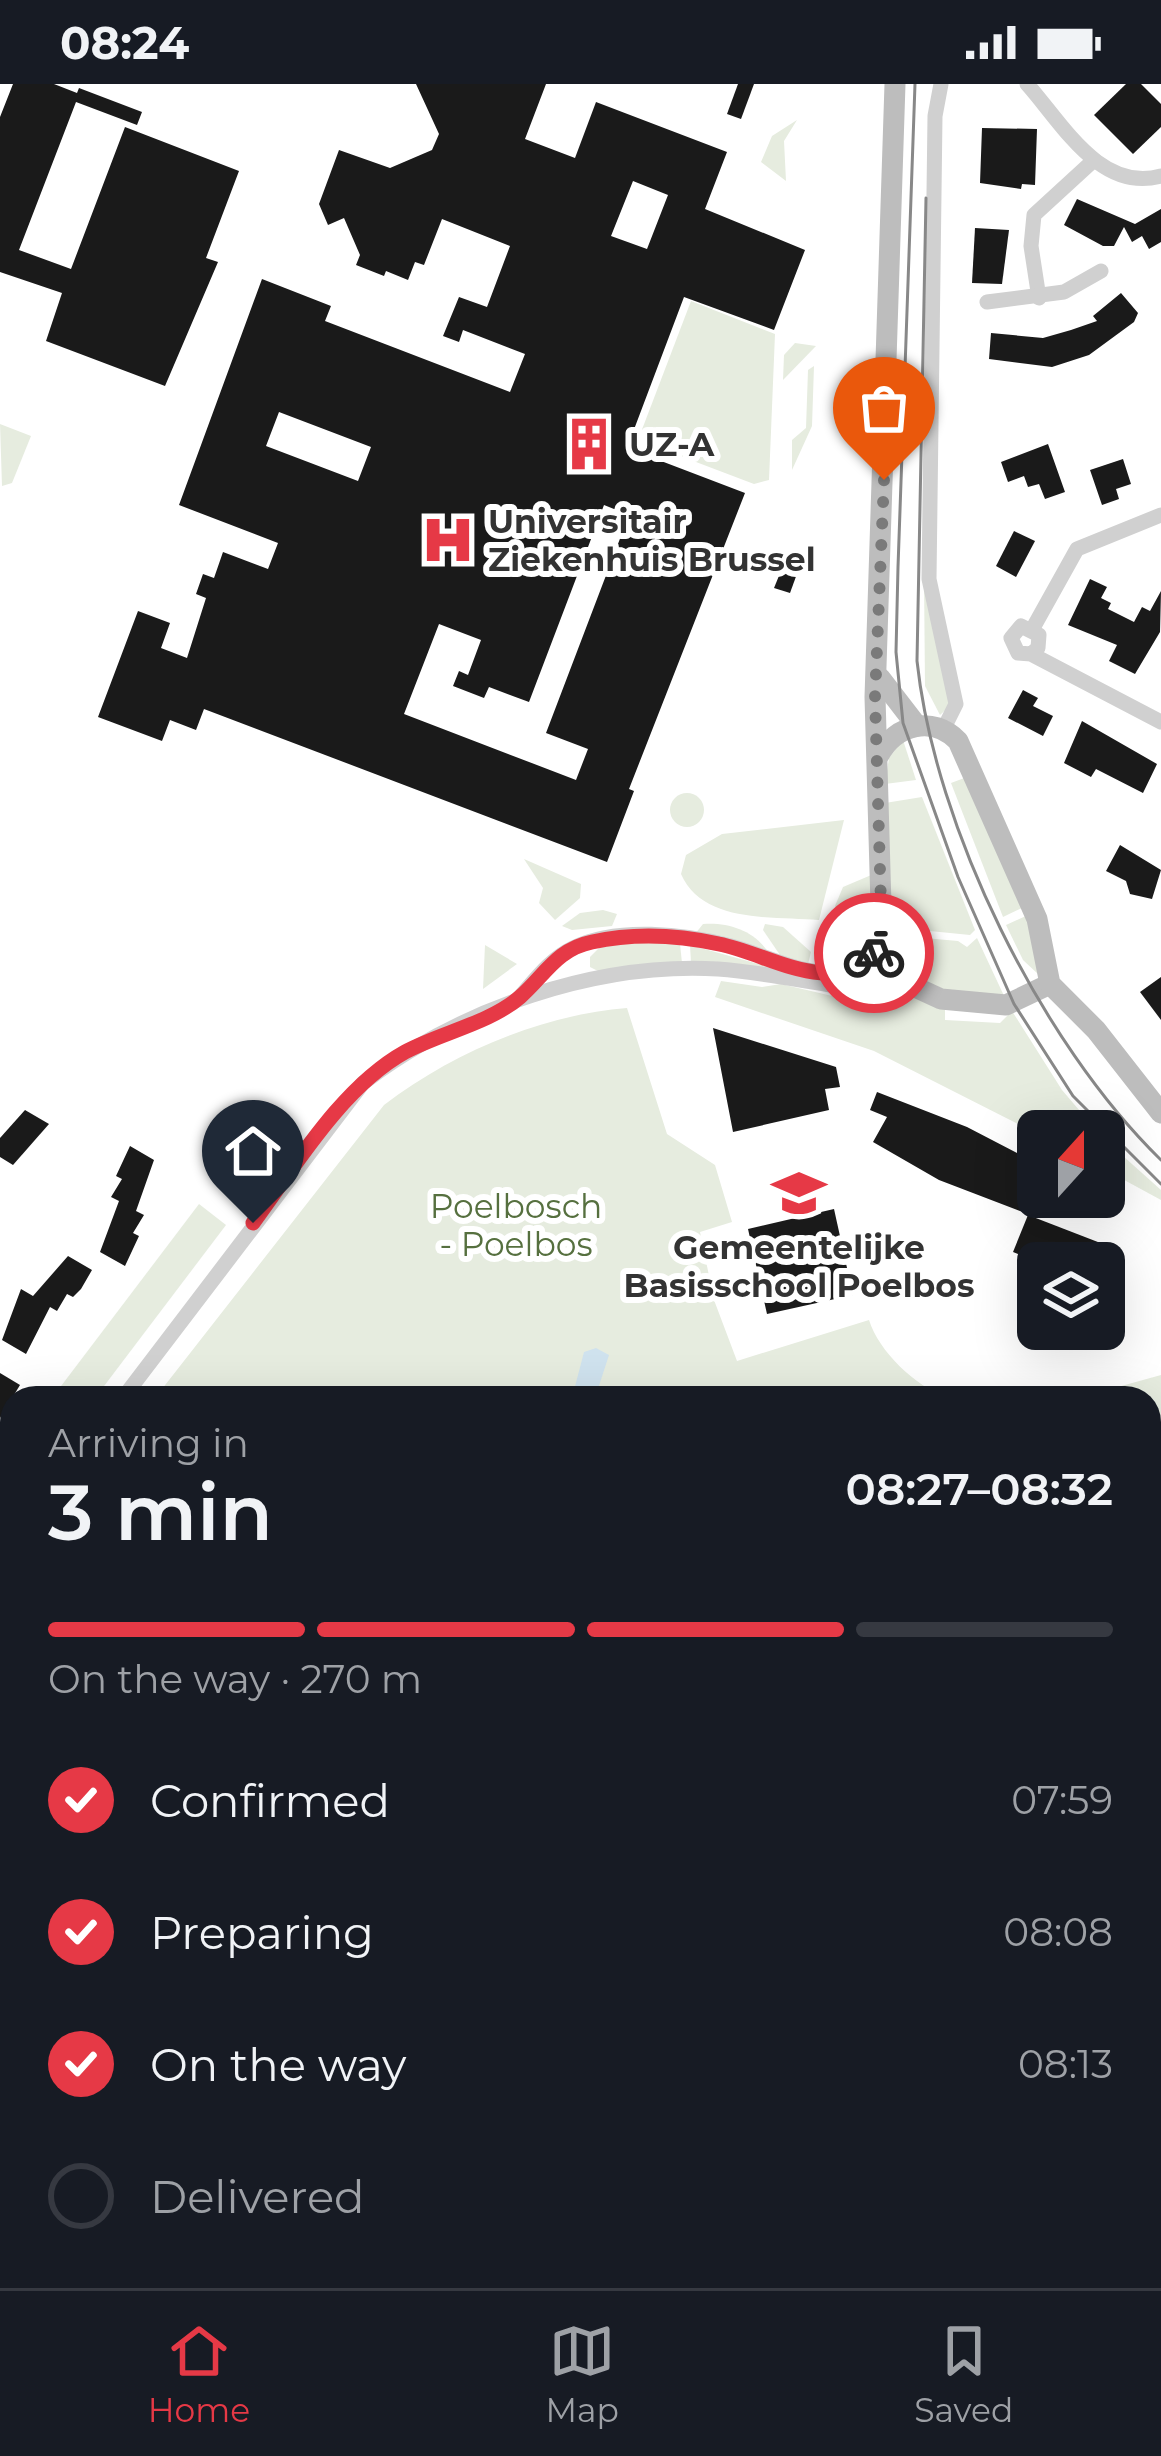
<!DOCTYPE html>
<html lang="en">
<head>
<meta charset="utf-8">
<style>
	:root { --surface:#171b24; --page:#242831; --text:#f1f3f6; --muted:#9ea1a6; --line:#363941; --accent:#e63946 }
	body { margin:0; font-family:Montserrat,sans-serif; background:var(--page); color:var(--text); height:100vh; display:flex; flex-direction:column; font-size:45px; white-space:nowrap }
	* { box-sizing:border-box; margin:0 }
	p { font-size:39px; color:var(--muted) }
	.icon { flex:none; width:66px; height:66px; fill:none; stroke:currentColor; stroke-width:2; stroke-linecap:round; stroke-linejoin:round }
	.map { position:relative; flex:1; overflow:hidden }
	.side { position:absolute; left:0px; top:1302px; width:1161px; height:903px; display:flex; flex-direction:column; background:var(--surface); border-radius:36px 36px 0 0; box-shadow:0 12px 48px #0002 }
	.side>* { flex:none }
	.needle { width:78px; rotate:21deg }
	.tools { position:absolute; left:1017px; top:1026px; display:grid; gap:24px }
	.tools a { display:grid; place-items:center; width:108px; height:108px; border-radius:18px; background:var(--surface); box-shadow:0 12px 48px #0002; font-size:60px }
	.pin { position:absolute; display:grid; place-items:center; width:102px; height:102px; color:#fff; margin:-123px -51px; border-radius:50% 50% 50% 0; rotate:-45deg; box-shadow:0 0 12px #0007 }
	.pin .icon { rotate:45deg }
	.courier { position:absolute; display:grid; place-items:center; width:120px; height:120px; margin:-60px; border:9px solid #e63946; border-radius:50%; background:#fff; color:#222; box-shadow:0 3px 15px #0007 }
	.summary em { font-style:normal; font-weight:600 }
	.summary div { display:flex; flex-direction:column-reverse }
	.summary { display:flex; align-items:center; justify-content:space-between; height:204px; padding:0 48px }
	h1 { font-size:78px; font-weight:600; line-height:90px }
	.bar { display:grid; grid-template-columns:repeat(4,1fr); gap:18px 12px; align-content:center; height:144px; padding:0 48px }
	.bar i { height:15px; border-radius:9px; background:var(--line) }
	.bar .selected { background:var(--accent) }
	.bar p { grid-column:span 4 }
	ol { padding:0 48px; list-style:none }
	li { display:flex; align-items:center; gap:36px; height:132px }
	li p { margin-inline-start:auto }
	li .icon { padding:12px; border-radius:50%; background:var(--accent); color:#fff; stroke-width:4 }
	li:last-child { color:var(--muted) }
	li i { width:66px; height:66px; border:6px solid var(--line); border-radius:50% }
	.status { display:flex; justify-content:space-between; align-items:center; height:84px; padding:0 60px; background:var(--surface); direction:ltr }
	.status svg { height:33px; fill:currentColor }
	.tabs { display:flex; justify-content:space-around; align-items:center; height:168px; border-top:3px solid var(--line); background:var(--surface); font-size:33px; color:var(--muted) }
	.tabs a { display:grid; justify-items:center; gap:6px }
	.tabs .selected { color:var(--accent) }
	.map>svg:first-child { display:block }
	.green { fill:#e6ecdf }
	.water { fill:#cfe2ee }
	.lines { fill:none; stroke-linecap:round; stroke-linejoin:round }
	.stream { stroke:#cfe2ee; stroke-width:6 }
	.building { fill:#1a1a1a; fill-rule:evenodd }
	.street { stroke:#d0d0d0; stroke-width:15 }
	.secondary { stroke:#bdbdbd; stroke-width:21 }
	.tram { stroke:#888; stroke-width:3 }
	.done { stroke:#7a7a7a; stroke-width:12; stroke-dasharray:0 21.6 }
	.route { stroke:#e63946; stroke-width:15 }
	.labels { text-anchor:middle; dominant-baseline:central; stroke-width:12; stroke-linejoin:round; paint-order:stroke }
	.poi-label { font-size:33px; font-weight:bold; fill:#333; stroke:#fff; text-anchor:start }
	.park-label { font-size:33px; fill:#56703f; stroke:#fff }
</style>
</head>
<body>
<div class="status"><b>08:24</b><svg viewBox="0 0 49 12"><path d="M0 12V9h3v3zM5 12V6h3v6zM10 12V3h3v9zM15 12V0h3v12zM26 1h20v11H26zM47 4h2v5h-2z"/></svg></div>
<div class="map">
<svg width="1161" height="2204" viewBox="0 0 1161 2204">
	<rect width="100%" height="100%" fill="#fff"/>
	<g class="green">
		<polygon points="797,36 784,57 786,97 761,78 772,52"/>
		<polygon points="691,217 775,250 769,396 754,400 638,356"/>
		<polygon points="795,259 816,262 783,296 784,271"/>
		<polygon points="814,282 812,342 792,386 792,356 806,344 808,286"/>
		<polygon points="0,340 31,352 12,399 2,402"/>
		<polygon points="924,494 951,621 940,631 925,602"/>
		<polygon points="903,656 916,696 885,700 889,674"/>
		<polygon points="967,693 1024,823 1003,833 951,699"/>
		<circle cx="687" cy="726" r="17"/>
		<polygon points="922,713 975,846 970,851 890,843 885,719"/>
		<path d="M844 736 819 836C773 832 703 840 681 790L686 771 722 750Z"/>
		<polygon points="524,775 581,800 580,814 555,836 539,819 543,804"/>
		<polygon points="876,789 876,841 842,837 835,822 843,803"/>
		<polygon points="603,826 617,830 612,842 572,846 562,842 580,829"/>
		<polygon points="1028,831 1039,891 1023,876 1006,841"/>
		<path d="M703 840C727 838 754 846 768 868L695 850Z"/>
		<polygon points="765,840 783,843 811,868 808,880 782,874 763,846"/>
		<polygon points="829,845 875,849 845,880 820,882"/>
		<polygon points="891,851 958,857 967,863 977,854 1005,914 959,911 913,893"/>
		<polygon points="641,858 680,860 682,879 602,889 590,883 590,873 600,863"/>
		<polygon points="485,861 517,880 483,905"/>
		<polygon points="690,861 773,884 691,879"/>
		<polygon points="721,897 762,903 781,900 858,918 878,917 893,908 945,923 945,936 1000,939 1012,927 1062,1006 1097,1047 1038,1050 874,967 715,913"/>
		<path d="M627 924 667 1050 715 1081 732 1138 700 1148 714 1216 737 1277 869 1236C879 1268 915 1301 946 1314H155L384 1021C453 968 542 931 627 924Z"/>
		<polygon points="1104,1055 1161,1106 1161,1116 1104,1085"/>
		<polygon points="199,1120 226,1141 95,1314 52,1314"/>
		<polygon points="1161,1291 1161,2204 0,2204 0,1806 12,1813 12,2193 1149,2193 1149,1314 1078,1314"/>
	</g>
	<polygon class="water" points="596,1264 609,1271 595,1314 572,1314 584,1268"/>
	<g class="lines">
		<g class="stream">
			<polyline points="0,2197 30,2204"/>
			<polyline points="738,2204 742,2193"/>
		</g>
	</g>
	<g class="building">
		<polygon points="13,0 54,0 77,9 79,4 142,28 137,41 76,18 19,166 71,185 125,43 239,87 206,174 218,178 165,302 46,257 62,209 0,188 0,33"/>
		<path d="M416 0H546L525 55 575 74 596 18 727 68 705 125 805 166 774 246 684 213 627 364 745 409 629 705 634 707 607 778 204 625 196 646 170 636 162 657 98 633 138 527 170 539 161 564 187 574 206 514 196 510 203 490 214 494 223 468 268 485 278 459 179 421 262 195 331 222 325 237 510 308 525 270 463 246 459 258 443 252 459 213 487 223 510 162 442 135 424 181 415 178 408 196 386 187 384 192 356 181 360 171 344 134 328 141 319 120 339 66 390 84 432 66 439 50ZM633 97 668 111 647 165 611 152ZM279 328 371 363 358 397 266 362ZM604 421 629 431 546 649 588 665 576 696 404 630 439 540 481 556 468 591 459 587 453 602 484 614 489 603 529 618Z"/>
		<polygon points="738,0 754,0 741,35 727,30"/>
		<polygon points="1126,0 1141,0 1161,20 1161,43 1133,70 1094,31"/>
		<polygon points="982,44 1037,45 1035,101 1022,100 1021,105 980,99"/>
		<polygon points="1077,115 1135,140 1161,125 1161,158 1149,165 1142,152 1132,158 1124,143 1114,162 1103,162 1064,141"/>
		<polygon points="975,144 1009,146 1002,200 972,199"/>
		<polygon points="1121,209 1138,229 1134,238 1089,271 1052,283 989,275 991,249 1043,254 1071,246 1097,237 1093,232"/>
		<polygon points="1048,360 1065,408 1045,415 1039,400 1028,403 1024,392 1008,398 1001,378"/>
		<polygon points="1123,375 1131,400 1116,405 1119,415 1102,421 1090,386"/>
		<polygon points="1014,447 1035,457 1016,493 996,482"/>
		<polygon points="783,482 798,487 790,509 774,504"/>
		<polygon points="1090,495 1107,503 1101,514 1111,519 1108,525 1134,538 1142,523 1150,527 1161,507 1160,548 1135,590 1109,577 1117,561 1068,541"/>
		<polygon points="1023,606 1038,614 1033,622 1053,632 1043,652 1008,634"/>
		<polygon points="1082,637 1157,680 1143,709 1096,685 1091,693 1064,679"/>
		<polygon points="1120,761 1161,786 1152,815 1130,810 1126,797 1106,787"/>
		<polygon points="1161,893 1161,936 1140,908"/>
		<polygon points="713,944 836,983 840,1003 825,1005 829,1026 733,1048"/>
		<polygon points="877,1008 967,1043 1038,1080 1033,1132 939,1096 873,1058 887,1033 870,1026"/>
		<polygon points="25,1026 49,1040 13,1081 0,1073 0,1054"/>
		<polygon points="130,1062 154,1076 136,1127 144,1131 133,1149 139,1152 125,1182 100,1168 119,1117 111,1113 122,1095 116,1092"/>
		<polygon points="834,1125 853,1211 767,1230 748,1145"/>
		<polygon points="1028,1131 1116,1165 1110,1179 1042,1179 1013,1168"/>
		<polygon points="68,1172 92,1186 81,1205 73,1213 67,1210 57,1227 50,1223 26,1270 2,1256 21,1205 33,1212"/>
		<polygon points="1104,1182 1121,1189 1105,1230 1104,1229"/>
		<polygon points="0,1289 20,1301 0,1334"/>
	</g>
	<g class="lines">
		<g class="street">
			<polyline points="941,0 935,32 929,495 956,620 944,644"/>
			<path d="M1027 0C1062 39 1100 109 1161 92"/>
			<polyline points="1039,214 1031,162 1034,131 1094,76"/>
			<polyline points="987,218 1064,208 1101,187"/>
			<polyline points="1033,544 1077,465 1161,431"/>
			<polyline points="1031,570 1038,564 1039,551 1021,542 1011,554 1018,569 1031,570 1161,638"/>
			<path d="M519 914C535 896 550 875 573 864 617 842 685 850 731 862 783 876 845 917 882 856"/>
			<polyline points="280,1102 259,1083 262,1061 285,1055 306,1070"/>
			<path d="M123 1314 363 999C460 925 595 878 718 885 758 888 797 896 837 902 861 905 887 898 910 905"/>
			<polyline points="0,1426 12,1419"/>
		</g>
		<g class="secondary">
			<polyline points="895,0 875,613 882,856 904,898 941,915 1006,921 1050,900"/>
			<polyline points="880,594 917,642"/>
			<path d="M879 671C896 640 933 631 958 657L1037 835 1050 900 1096 946 1161 1029"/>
		</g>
		<g class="tram">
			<polyline points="915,0 898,483 896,568 903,639 958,793 1014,920 1073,1012 1161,1100"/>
			<path d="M926 114 917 577C935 744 1041 959 1161 1076"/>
		</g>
	</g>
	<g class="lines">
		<polyline class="done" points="874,869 882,856 875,613 884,396"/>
		<path class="route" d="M253 1139C295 1082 342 1003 405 968 440 949 490 939 520 913 545 891 557 865 592 858 633 849 678 851 719 860 770 870 829 914 874 869"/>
	</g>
	<defs>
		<symbol id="building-bare" viewBox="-9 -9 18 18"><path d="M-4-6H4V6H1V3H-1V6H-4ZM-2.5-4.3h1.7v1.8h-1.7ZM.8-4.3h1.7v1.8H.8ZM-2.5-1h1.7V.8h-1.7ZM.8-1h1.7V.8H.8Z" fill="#e63946" stroke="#fff" stroke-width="2.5" paint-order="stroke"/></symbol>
		<symbol id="hospital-bare" viewBox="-9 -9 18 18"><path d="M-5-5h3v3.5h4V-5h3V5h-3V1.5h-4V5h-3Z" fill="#e63946" stroke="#fff" stroke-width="2.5" paint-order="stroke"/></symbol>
		<symbol id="school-bare" viewBox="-9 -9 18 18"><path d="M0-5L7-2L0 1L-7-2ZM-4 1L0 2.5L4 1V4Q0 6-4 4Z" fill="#e63946" stroke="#fff" stroke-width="2.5" paint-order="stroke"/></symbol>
	</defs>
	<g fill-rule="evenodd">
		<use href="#building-bare" x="551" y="322" width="76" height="76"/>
		<use href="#hospital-bare" x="410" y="418" width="76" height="76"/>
		<use href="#school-bare" x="761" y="1071" width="76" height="76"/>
	</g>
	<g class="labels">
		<g class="poi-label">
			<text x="629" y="360">UZ-A</text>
			<text x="488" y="437">Universitair<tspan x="488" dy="38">Ziekenhuis Brussel</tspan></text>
			<text x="799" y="1163" text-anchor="middle">Gemeentelijke<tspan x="799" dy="38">Basisschool Poelbos</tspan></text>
		</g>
		<g class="park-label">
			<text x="516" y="1122">Poelbosch<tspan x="516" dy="38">- Poelbos</tspan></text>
		</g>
	</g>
</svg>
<div class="tools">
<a><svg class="needle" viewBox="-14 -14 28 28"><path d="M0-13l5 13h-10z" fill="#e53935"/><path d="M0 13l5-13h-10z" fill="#9ea1a6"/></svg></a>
<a><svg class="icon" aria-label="layers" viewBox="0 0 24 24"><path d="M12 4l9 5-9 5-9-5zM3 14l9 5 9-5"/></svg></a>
</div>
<div class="pin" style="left:884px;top:396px;background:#ea580c"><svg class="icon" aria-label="bag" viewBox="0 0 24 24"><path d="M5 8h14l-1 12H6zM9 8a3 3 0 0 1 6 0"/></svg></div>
<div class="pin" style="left:253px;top:1139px;background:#1f2937"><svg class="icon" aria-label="home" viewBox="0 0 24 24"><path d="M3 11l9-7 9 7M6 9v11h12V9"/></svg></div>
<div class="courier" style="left:874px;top:869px"><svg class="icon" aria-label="bike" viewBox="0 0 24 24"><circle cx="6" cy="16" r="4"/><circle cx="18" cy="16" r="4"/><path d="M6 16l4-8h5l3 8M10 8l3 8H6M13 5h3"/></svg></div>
<section class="side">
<div class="summary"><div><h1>3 min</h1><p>Arriving in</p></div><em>08:27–08:32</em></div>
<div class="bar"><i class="selected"></i><i class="selected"></i><i class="selected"></i><i></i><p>On the way · 270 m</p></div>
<ol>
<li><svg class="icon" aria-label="check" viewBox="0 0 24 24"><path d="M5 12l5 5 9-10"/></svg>Confirmed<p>07:59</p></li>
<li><svg class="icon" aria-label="check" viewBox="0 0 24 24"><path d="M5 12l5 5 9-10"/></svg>Preparing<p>08:08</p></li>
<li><svg class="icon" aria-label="check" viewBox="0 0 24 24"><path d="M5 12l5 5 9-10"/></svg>On the way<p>08:13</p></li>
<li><i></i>Delivered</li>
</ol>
</section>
</div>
<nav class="tabs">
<a class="selected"><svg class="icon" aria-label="home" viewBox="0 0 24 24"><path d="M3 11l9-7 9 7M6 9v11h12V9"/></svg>Home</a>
<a><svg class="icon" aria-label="map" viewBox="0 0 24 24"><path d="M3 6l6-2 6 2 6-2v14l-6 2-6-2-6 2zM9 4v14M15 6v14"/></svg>Map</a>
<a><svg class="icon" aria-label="saved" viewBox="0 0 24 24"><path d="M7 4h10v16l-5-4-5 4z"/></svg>Saved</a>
</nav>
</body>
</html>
